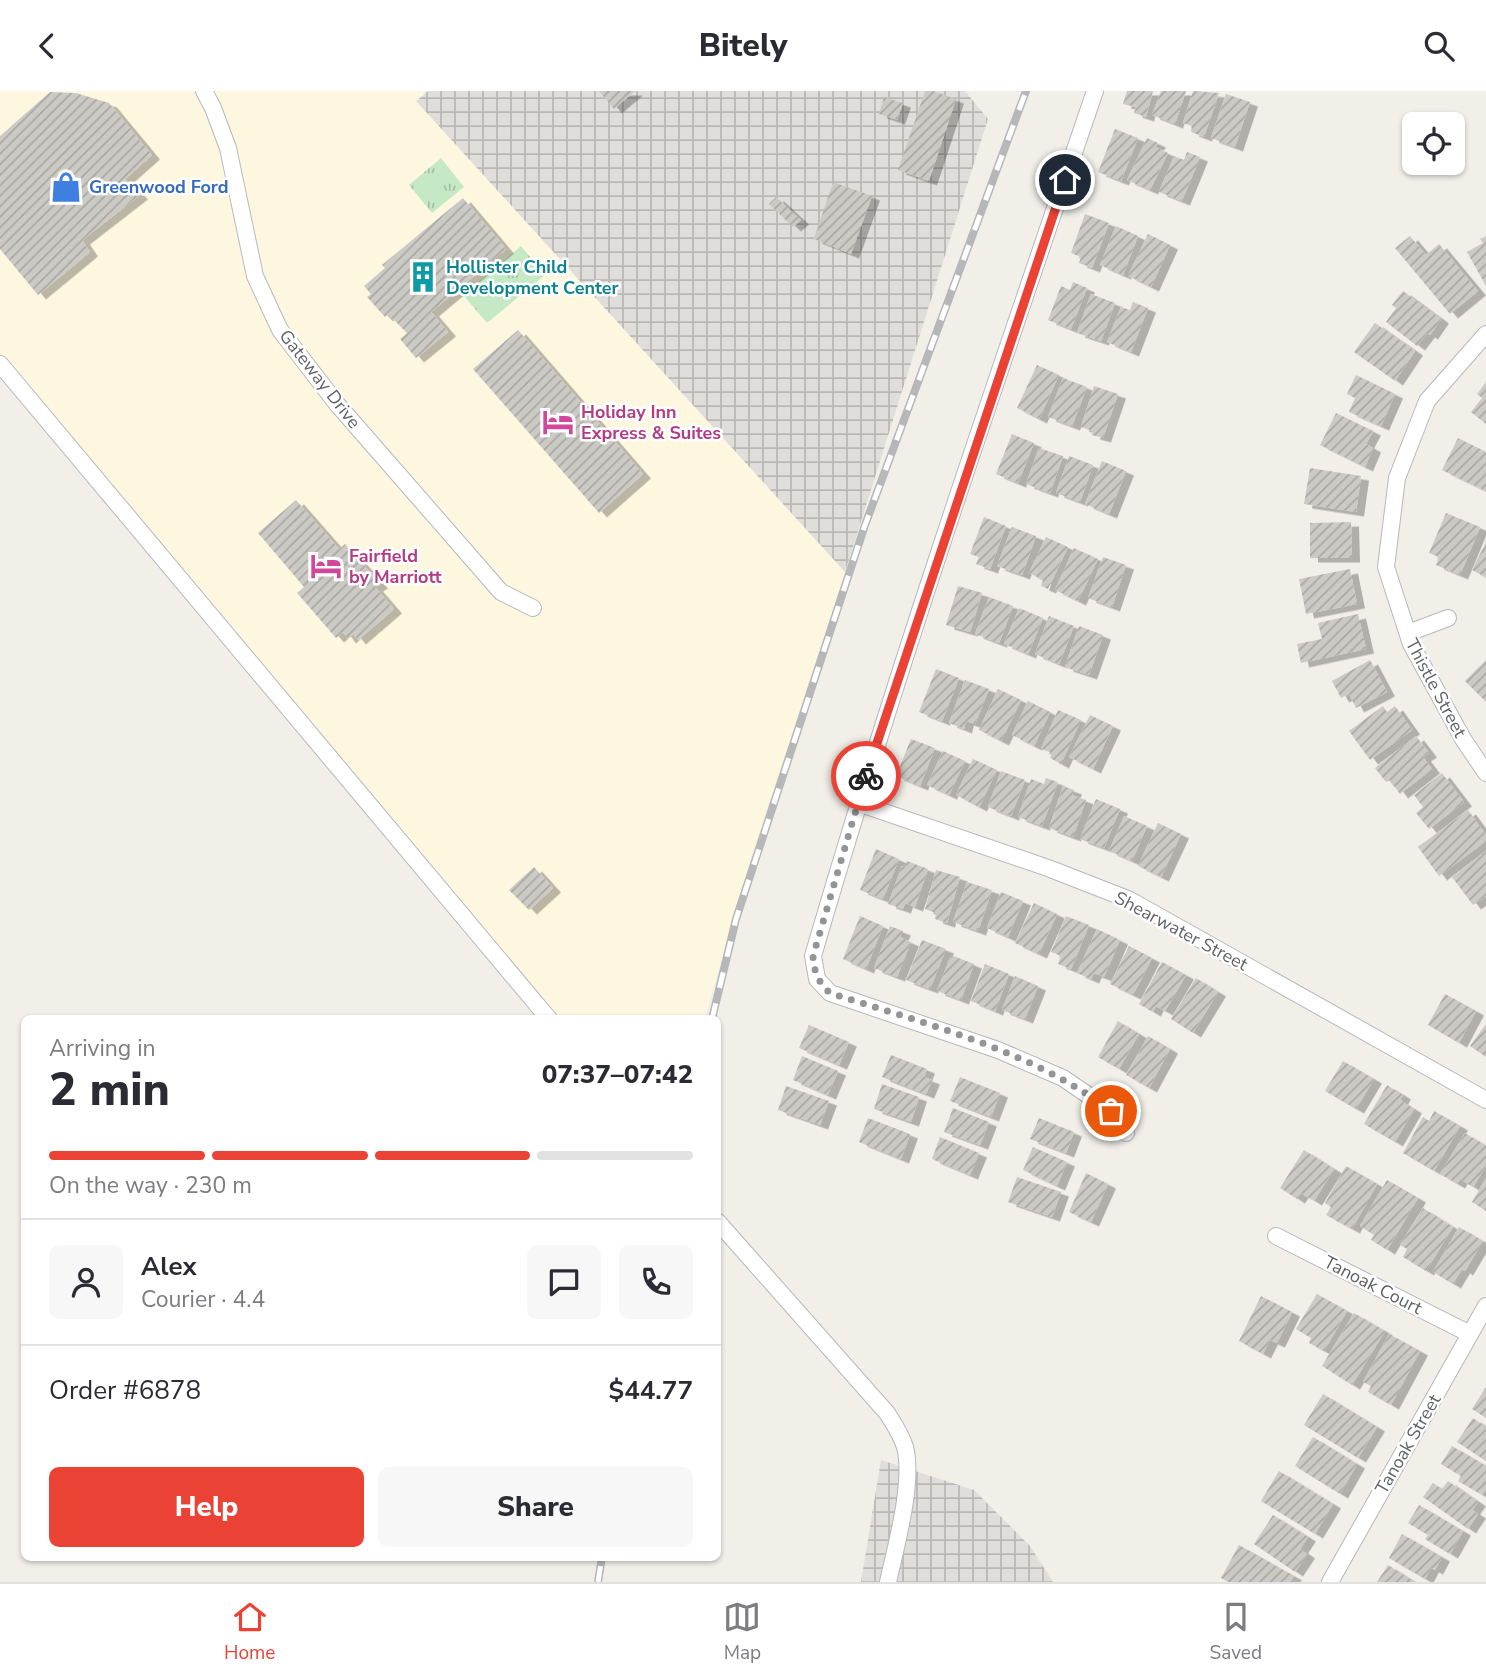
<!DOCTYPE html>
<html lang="en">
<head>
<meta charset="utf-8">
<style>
	:root { --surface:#fff; --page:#f7f7f7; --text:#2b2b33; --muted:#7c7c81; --line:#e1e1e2; --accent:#ea4335 }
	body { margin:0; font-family:"Nunito Sans",sans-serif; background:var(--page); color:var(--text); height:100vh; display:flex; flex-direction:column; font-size:26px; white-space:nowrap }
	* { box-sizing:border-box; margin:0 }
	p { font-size:23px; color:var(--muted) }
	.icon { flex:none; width:38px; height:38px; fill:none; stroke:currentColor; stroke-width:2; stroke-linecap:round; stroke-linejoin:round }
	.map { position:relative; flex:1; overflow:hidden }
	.details { position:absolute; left:21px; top:924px; width:700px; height:546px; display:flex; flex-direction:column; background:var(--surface); border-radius:10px; box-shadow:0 2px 5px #0004 }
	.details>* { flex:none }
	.controls { position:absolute; left:1402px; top:21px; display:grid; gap:14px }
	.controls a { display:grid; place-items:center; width:63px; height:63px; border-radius:10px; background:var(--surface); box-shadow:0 2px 5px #0004; font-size:35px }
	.pin { position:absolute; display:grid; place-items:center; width:60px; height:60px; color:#fff; margin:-30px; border:4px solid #fff; border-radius:50%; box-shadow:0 2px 7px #0007 }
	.courier { position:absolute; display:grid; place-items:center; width:70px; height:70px; margin:-35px; border:5px solid #ea4335; border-radius:50%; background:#fff; color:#222; box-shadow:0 2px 9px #0007 }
	.head em { font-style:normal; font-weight:800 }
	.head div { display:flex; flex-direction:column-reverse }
	.head { display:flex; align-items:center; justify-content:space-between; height:119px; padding:0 28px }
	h1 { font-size:46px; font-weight:800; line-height:52px }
	.bar { display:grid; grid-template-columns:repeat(4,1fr); gap:10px 7px; align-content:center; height:84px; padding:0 28px }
	.bar i { height:9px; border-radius:5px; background:var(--line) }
	.bar .selected { background:var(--accent) }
	.bar p { grid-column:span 4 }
	.line { display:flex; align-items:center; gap:18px; padding:0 28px; border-top:2px solid var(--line) }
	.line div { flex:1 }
	.round { display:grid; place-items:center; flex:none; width:74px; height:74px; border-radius:10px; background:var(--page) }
	.primary-button { display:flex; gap:14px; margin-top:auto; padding:14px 28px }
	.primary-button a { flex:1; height:80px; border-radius:10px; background:var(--accent); color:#fff; font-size:28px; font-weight:800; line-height:80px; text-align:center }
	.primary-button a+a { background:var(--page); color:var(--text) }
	header { display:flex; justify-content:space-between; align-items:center; height:91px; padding:0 28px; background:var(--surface); font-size:32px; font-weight:800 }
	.tab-bar { display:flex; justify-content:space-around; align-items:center; height:98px; border-top:2px solid var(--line); background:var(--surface); font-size:19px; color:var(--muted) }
	.tab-bar a { display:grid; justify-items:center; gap:4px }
	.tab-bar .selected { color:var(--accent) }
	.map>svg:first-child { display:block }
	.commercial { fill:#fef7e0 }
	.industrial { fill:url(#industrial-grid) }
	.park { fill:url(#park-tufts) }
	.building { fill:url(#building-hatch); filter:url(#shadow) }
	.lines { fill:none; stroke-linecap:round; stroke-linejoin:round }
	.street-casing { stroke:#b5b8bc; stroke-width:18 }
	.street { stroke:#fff; stroke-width:16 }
	.rail-casing { stroke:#b6b7b8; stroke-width:8 }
	.rail { stroke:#fff; stroke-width:5; stroke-dasharray:16; stroke-linecap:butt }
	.done { stroke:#929495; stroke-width:7; stroke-dasharray:0 12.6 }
	.route { stroke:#ea4335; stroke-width:9 }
	.labels { text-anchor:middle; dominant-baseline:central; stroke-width:5; stroke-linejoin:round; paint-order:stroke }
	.shop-label { font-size:18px; font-weight:bold; fill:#366cbe; stroke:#fff; text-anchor:start }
	.culture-label { font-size:18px; font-weight:bold; fill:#0d838f; stroke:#fff; text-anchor:start }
	.street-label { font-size:18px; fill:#5f6368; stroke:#fff }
	.hotel-label { font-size:18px; font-weight:bold; fill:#b23c85; stroke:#fff; text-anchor:start }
</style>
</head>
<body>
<header><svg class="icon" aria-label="back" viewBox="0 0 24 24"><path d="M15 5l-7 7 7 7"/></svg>Bitely<svg class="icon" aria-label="search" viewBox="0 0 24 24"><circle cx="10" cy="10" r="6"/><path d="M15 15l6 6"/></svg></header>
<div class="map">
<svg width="1486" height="1491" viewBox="0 0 1486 1491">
	<defs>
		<pattern id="industrial-grid" width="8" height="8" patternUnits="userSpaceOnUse" patternTransform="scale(1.75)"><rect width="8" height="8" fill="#e0deda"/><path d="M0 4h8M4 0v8" fill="none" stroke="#b9b8b5"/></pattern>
		<pattern id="park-tufts" width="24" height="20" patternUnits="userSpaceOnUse" patternTransform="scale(1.75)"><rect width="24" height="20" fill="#c5e8c5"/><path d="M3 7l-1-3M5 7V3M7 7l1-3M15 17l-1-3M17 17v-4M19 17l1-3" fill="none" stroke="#a3c0a4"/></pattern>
		<pattern id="building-hatch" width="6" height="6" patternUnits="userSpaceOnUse" patternTransform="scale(1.75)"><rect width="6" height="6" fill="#cccac5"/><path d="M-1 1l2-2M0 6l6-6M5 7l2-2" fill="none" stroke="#a9a8a4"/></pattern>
		<filter id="shadow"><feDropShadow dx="8" dy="4.5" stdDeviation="0" flood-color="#0004"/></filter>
	</defs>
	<rect width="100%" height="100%" fill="#f1efe8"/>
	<polygon class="commercial" points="0,0 428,0 417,11 845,481 749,773 705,927 554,927 0,269"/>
	<g class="industrial">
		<polygon points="428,0 965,0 988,28 845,481 416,10"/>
		<polygon points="881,1369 974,1399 1030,1455 1053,1491 861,1491"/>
	</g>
	<g class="park">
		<polygon points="441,67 464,96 432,122 409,94"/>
		<polygon points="521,155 545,184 487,232 463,204"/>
	</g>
	<g class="building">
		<polygon points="599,0 635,0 614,18"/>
		<polygon points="925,0 933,0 956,8 929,90 898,79"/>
		<polygon points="1127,0 1153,0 1146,26 1134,22 1136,16 1123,13"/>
		<polygon points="1161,0 1186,0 1175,33 1152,24"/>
		<polygon points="1193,0 1219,2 1204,46 1191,41 1192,35 1183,32"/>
		<polygon points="50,1 76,2 109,12 152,64 125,88 140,104 82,149 90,161 38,204 0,158 0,45"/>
		<polygon points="1226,3 1250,11 1235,56 1211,47"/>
		<polygon points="884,6 903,12 897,29 879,23"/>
		<polygon points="1115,38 1138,47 1121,90 1098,81"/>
		<polygon points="1147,47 1158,52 1155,56 1168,62 1150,99 1127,89"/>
		<polygon points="1187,61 1200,66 1182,110 1159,101 1174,65 1184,69"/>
		<polygon points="833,91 872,105 851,163 814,148"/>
		<polygon points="776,106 801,129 793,136 769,113"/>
		<polygon points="463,107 506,158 431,221 448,241 416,267 400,248 407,242 388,223 385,226 367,206 371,203 364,195 385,177 382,174"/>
		<polygon points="1085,123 1109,132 1092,177 1079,172 1081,166 1071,162"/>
		<polygon points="1116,135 1138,145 1123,184 1100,174"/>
		<polygon points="1148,143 1170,154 1151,196 1128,185"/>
		<polygon points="1410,145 1426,164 1439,153 1478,200 1450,223 1395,157"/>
		<polygon points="1486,145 1486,195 1467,161 1483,152 1480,148"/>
		<polygon points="1073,191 1087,197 1071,238 1048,229 1061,195 1070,199"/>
		<polygon points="1403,200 1441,228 1430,244 1427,242 1417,255 1386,231 1396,217 1392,214"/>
		<polygon points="1091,203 1115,212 1101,250 1077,242"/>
		<polygon points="1133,211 1148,217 1131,261 1107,251 1121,216 1130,219"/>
		<polygon points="1375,232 1415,260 1395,290 1354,261"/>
		<polygon points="518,239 643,383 599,422 473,278"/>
		<polygon points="1037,274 1059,284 1039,328 1017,317"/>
		<polygon points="1356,284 1395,303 1381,335 1349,321 1355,307 1347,303"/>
		<polygon points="1063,287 1087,296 1072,335 1048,326"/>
		<polygon points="1486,291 1486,333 1471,321 1482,307 1477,303"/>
		<polygon points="1094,295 1118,303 1103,347 1092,344 1093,340 1081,336"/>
		<polygon points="1336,322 1373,340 1366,353 1373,357 1365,376 1320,354"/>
		<polygon points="1012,343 1034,352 1018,392 996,383"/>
		<polygon points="1458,347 1486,361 1486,400 1442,379"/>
		<polygon points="1039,357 1063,365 1050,402 1026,393"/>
		<polygon points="1069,365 1093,374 1080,411 1056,402"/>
		<polygon points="1102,370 1126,380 1109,423 1085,413"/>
		<polygon points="1310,377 1361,385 1356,421 1304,413"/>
		<polygon points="296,409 339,458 345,453 380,493 375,496 394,518 358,549 353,543 348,548 343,541 336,547 297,502 304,496 258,442"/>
		<polygon points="1446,422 1480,436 1460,484 1436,474 1439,466 1429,462"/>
		<polygon points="984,426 1006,435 990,478 976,473 979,466 970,463"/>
		<polygon points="1351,431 1352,467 1310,467 1310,432"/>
		<polygon points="1012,436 1036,445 1022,484 997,475"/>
		<polygon points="1046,446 1068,456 1048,498 1041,495 1043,489 1029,482"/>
		<polygon points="1486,451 1486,486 1472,479"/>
		<polygon points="1074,457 1098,468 1078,510 1055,499"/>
		<polygon points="1103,466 1126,474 1112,516 1088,507"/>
		<polygon points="1350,478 1357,513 1306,523 1299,488"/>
		<polygon points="958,495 982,502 970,541 946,534"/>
		<polygon points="989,506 1013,515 999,552 975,543"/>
		<polygon points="1019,517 1043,527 1028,563 1004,553"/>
		<polygon points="1358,523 1366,558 1301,572 1297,553 1322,548 1318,532"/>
		<polygon points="1049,525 1074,535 1059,573 1035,563"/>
		<polygon points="1079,535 1103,544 1089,584 1065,576"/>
		<polygon points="1370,569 1387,601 1356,617 1349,603 1341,607 1332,590"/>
		<polygon points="1486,569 1486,611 1465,590"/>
		<polygon points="936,578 959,587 942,630 919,621"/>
		<polygon points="965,589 989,598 975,633 966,630 964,638 949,632"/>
		<polygon points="998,598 1021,609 1001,650 979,639"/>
		<polygon points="1028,610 1050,621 1034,655 1012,644"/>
		<polygon points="1383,615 1387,621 1395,615 1412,639 1370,669 1349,640"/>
		<polygon points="1058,619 1081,629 1061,673 1050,667 1052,662 1041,658"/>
		<polygon points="1090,624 1113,635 1093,678 1069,666"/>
		<polygon points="1416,645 1429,662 1423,666 1432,678 1400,703 1390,689 1386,691 1375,677"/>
		<polygon points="911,648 935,657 920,695 896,685"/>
		<polygon points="943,660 965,670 949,704 927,694"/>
		<polygon points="973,668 997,679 979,716 956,704"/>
		<polygon points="1001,680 1025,689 1011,725 988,716"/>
		<polygon points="1442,682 1464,711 1429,738 1416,722 1423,716 1414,704"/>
		<polygon points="1046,687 1058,691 1042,735 1018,726 1031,688 1044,693"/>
		<polygon points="1063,695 1074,699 1072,704 1086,709 1073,746 1049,737"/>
		<polygon points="1096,708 1120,718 1104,757 1080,748"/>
		<polygon points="1468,719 1486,744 1486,750 1439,785 1418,756"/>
		<polygon points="1124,725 1147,735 1132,770 1109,760"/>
		<polygon points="1158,732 1181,743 1161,786 1138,775"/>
		<polygon points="876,758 899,768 883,808 860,799"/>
		<polygon points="1486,760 1486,805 1473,814 1452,786"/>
		<polygon points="907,770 928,778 915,816 905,812 903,818 888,813 902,775 905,776"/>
		<polygon points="534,776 553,797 529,819 509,799"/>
		<polygon points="936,779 960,786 947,832 935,828 936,822 925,818"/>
		<polygon points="967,791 992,799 978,840 953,831"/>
		<polygon points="1001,801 1023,810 1008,846 987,837"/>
		<polygon points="1034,812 1057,823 1039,863 1015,852"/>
		<polygon points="860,825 883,835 866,878 843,868"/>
		<polygon points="1066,825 1089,834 1071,878 1058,873 1061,865 1051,861"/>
		<polygon points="890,835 903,840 900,846 911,851 897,886 874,877"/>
		<polygon points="1097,838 1120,849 1104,886 1094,882 1091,888 1077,882"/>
		<polygon points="922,849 946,858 930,898 906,889"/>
		<polygon points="1129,855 1152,867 1133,904 1110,893"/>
		<polygon points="951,864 974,873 961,909 937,900"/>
		<polygon points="1162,871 1186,884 1165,920 1156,915 1153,921 1139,913"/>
		<polygon points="985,873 1009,883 995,920 971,910"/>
		<polygon points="1015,885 1038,895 1025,928 1002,919"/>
		<polygon points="1196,887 1218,901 1193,942 1171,928"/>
		<polygon points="1445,903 1476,920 1459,952 1428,934"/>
		<polygon points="1118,930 1139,943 1119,978 1098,966"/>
		<polygon points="1486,933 1486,966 1470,955"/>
		<polygon points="809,934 849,951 839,974 799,957"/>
		<polygon points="1148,945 1170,958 1149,997 1126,984"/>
		<polygon points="891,964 927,978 924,986 932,989 926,1003 882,986"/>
		<polygon points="802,965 838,980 828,1004 793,989"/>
		<polygon points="1343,970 1374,988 1356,1018 1325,1000"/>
		<polygon points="960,986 1000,1002 991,1026 950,1010"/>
		<polygon points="882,993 919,1006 911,1031 874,1018"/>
		<polygon points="1387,994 1403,1004 1400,1009 1414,1018 1395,1051 1364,1033"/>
		<polygon points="786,995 829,1010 820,1034 778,1019"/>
		<polygon points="953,1017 989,1031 980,1054 944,1041"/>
		<polygon points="1434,1020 1460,1035 1434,1080 1403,1062 1423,1026 1429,1030"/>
		<polygon points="868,1027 910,1043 901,1068 859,1051"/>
		<polygon points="1039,1027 1074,1041 1066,1062 1030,1048"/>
		<polygon points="1465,1042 1486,1055 1486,1075 1473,1096 1460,1088 1457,1093 1440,1083"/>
		<polygon points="940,1046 979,1062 970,1084 932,1068"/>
		<polygon points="1033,1056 1067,1071 1057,1095 1023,1079"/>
		<polygon points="1304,1059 1334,1078 1314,1110 1301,1102 1297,1108 1280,1097"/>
		<polygon points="1346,1075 1377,1093 1352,1138 1326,1124 1331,1116 1325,1112"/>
		<polygon points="1086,1082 1108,1093 1091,1131 1069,1121"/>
		<polygon points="1017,1086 1061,1101 1052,1126 1008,1111"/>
		<polygon points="1486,1087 1486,1120 1472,1111"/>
		<polygon points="1387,1089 1418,1107 1387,1159 1371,1149 1374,1144 1360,1135"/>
		<polygon points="1423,1117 1453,1136 1426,1180 1403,1166 1407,1158 1400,1154"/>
		<polygon points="1459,1136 1483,1150 1465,1180 1462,1178 1453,1193 1433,1181"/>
		<polygon points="1317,1203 1347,1220 1324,1260 1309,1252 1311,1247 1296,1238"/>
		<polygon points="1261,1205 1292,1221 1277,1252 1270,1249 1263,1263 1239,1250"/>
		<polygon points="1354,1222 1385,1240 1352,1294 1322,1275"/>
		<polygon points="1389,1243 1420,1260 1391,1314 1368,1301 1371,1295 1363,1291"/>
		<polygon points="1486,1296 1486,1327 1472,1318"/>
		<polygon points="1323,1303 1377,1336 1358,1367 1304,1334"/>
		<polygon points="1473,1327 1486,1336 1486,1370 1457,1351"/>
		<polygon points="1313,1346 1357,1373 1340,1403 1295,1375"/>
		<polygon points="1452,1355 1486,1375 1486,1398 1482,1404 1458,1390 1461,1385 1441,1373"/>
		<polygon points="1279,1380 1333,1413 1315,1443 1261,1410"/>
		<polygon points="1448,1390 1478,1411 1472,1419 1478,1423 1468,1438 1423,1406 1433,1392 1442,1398"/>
		<polygon points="1419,1414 1463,1440 1450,1463 1425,1448 1428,1444 1408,1432"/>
		<polygon points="1273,1424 1308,1446 1300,1458 1307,1463 1295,1481 1254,1453"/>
		<polygon points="1402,1443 1442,1466 1435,1479 1431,1477 1425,1488 1389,1467"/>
		<polygon points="1239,1454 1294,1485 1290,1491 1228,1491 1221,1487"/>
		<polygon points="1388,1474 1415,1491 1377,1491"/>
	</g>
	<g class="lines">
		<defs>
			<g id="street">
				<polyline points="204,0 213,17 228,57 255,185 280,239 337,313 501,501 533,517"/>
				<path d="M1095 0C997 287 898 574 813 865L817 888 830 902 998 959 1063 987 1111 1020 1126 1042"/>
				<polyline points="1486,243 1427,310 1397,387 1386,476 1411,553 1463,648 1486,682"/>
				<polyline points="0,273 549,928"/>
				<polyline points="1408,542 1448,527"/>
				<polyline points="858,712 1048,777 1130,809 1486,1009"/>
				<path d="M718 1131 887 1322C894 1333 901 1343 905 1356 914 1391 896 1455 888 1491"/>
				<polyline points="1276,1145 1470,1243"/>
				<polyline points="1330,1491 1486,1215"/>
			</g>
		</defs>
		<use href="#street" class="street-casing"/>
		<use href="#street" class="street"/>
		<defs>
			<g id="rail">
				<polyline points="712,928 736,828 865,434 1026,0"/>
				<polyline points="598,1491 602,1466"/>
			</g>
		</defs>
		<use href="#rail" class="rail-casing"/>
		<use href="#rail" class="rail"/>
	</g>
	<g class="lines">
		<path class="done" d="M866 685 813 865C814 881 818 891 830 902 923 932 1033 960 1111 1020"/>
		<polyline class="route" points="866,685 1065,89"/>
	</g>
	<defs>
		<symbol id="shop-bare" viewBox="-9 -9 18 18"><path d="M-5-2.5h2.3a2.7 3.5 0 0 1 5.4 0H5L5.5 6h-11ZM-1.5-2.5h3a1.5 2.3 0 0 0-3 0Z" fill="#3f7fe0" stroke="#fff" stroke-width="2.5" paint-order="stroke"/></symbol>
		<symbol id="building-bare" viewBox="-9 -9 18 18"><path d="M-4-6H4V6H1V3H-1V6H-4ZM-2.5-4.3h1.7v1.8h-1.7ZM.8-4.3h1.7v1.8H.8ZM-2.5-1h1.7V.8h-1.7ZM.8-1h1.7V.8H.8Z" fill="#0f9aa8" stroke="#fff" stroke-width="2.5" paint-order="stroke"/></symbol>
		<symbol id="hotel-bare" viewBox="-9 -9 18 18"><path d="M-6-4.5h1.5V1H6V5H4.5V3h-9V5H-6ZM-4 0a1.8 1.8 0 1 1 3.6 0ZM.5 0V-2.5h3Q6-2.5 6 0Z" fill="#d1479c" stroke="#fff" stroke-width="2.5" paint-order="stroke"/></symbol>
	</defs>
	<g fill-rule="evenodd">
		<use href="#shop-bare" x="44" y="74" width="44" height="44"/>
		<use href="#building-bare" x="401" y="164" width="44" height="44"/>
		<use href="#hotel-bare" x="536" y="309" width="44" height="44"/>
		<use href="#hotel-bare" x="304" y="453" width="44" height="44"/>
	</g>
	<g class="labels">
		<g class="shop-label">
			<text x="89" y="96">Greenwood Ford</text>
		</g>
		<g class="culture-label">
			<text x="446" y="176">Hollister Child<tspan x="446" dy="21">Development Center</tspan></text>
		</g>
		<g class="street-label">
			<text transform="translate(320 288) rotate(52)">Gateway Drive</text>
			<text transform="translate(1436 597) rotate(62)">Thistle Street</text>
			<text transform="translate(1181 840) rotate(28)">Shearwater Street</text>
			<text transform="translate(1373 1194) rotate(27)">Tanoak Court</text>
			<text transform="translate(1408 1353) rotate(-60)">Tanoak Street</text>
		</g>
		<g class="hotel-label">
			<text x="581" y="321">Holiday Inn<tspan x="581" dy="21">Express &amp; Suites</tspan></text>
			<text x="349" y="465">Fairfield<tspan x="349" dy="21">by Marriott</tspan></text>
		</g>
	</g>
</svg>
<div class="controls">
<a><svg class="icon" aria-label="locate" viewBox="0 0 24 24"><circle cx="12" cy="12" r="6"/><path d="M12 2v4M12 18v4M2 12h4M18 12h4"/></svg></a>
</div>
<div class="pin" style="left:1111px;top:1020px;background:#ea580c"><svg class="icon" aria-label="bag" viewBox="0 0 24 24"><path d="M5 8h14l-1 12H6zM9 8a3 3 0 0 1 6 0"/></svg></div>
<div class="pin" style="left:1065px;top:89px;background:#1f2937"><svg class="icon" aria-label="home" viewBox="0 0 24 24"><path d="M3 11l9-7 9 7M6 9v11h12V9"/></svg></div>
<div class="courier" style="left:866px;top:685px"><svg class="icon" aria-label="bike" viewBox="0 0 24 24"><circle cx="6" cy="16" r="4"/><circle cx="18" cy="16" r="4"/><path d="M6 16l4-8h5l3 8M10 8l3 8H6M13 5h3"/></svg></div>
<section class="details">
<div class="head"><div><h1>2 min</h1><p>Arriving in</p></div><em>07:37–07:42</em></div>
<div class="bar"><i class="selected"></i><i class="selected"></i><i class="selected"></i><i></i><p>On the way · 230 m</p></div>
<div class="line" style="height:126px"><a class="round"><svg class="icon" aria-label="person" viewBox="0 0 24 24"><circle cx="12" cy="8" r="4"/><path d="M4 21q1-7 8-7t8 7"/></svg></a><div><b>Alex</b><p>Courier · 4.4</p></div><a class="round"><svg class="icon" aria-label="chat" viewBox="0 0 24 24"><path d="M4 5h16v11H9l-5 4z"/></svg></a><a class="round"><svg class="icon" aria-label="phone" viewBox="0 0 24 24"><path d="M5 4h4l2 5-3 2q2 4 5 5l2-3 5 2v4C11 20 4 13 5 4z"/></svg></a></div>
<div class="line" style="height:91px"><div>Order #6878</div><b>$44.77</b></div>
<div class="primary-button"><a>Help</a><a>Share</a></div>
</section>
</div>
<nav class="tab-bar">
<a class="selected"><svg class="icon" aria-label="home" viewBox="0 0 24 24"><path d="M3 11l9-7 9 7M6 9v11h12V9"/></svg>Home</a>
<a><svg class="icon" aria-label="map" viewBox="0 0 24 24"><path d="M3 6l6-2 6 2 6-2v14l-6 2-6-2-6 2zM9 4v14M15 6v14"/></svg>Map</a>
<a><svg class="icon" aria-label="saved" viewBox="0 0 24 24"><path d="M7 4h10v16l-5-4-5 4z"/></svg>Saved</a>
</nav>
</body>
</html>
